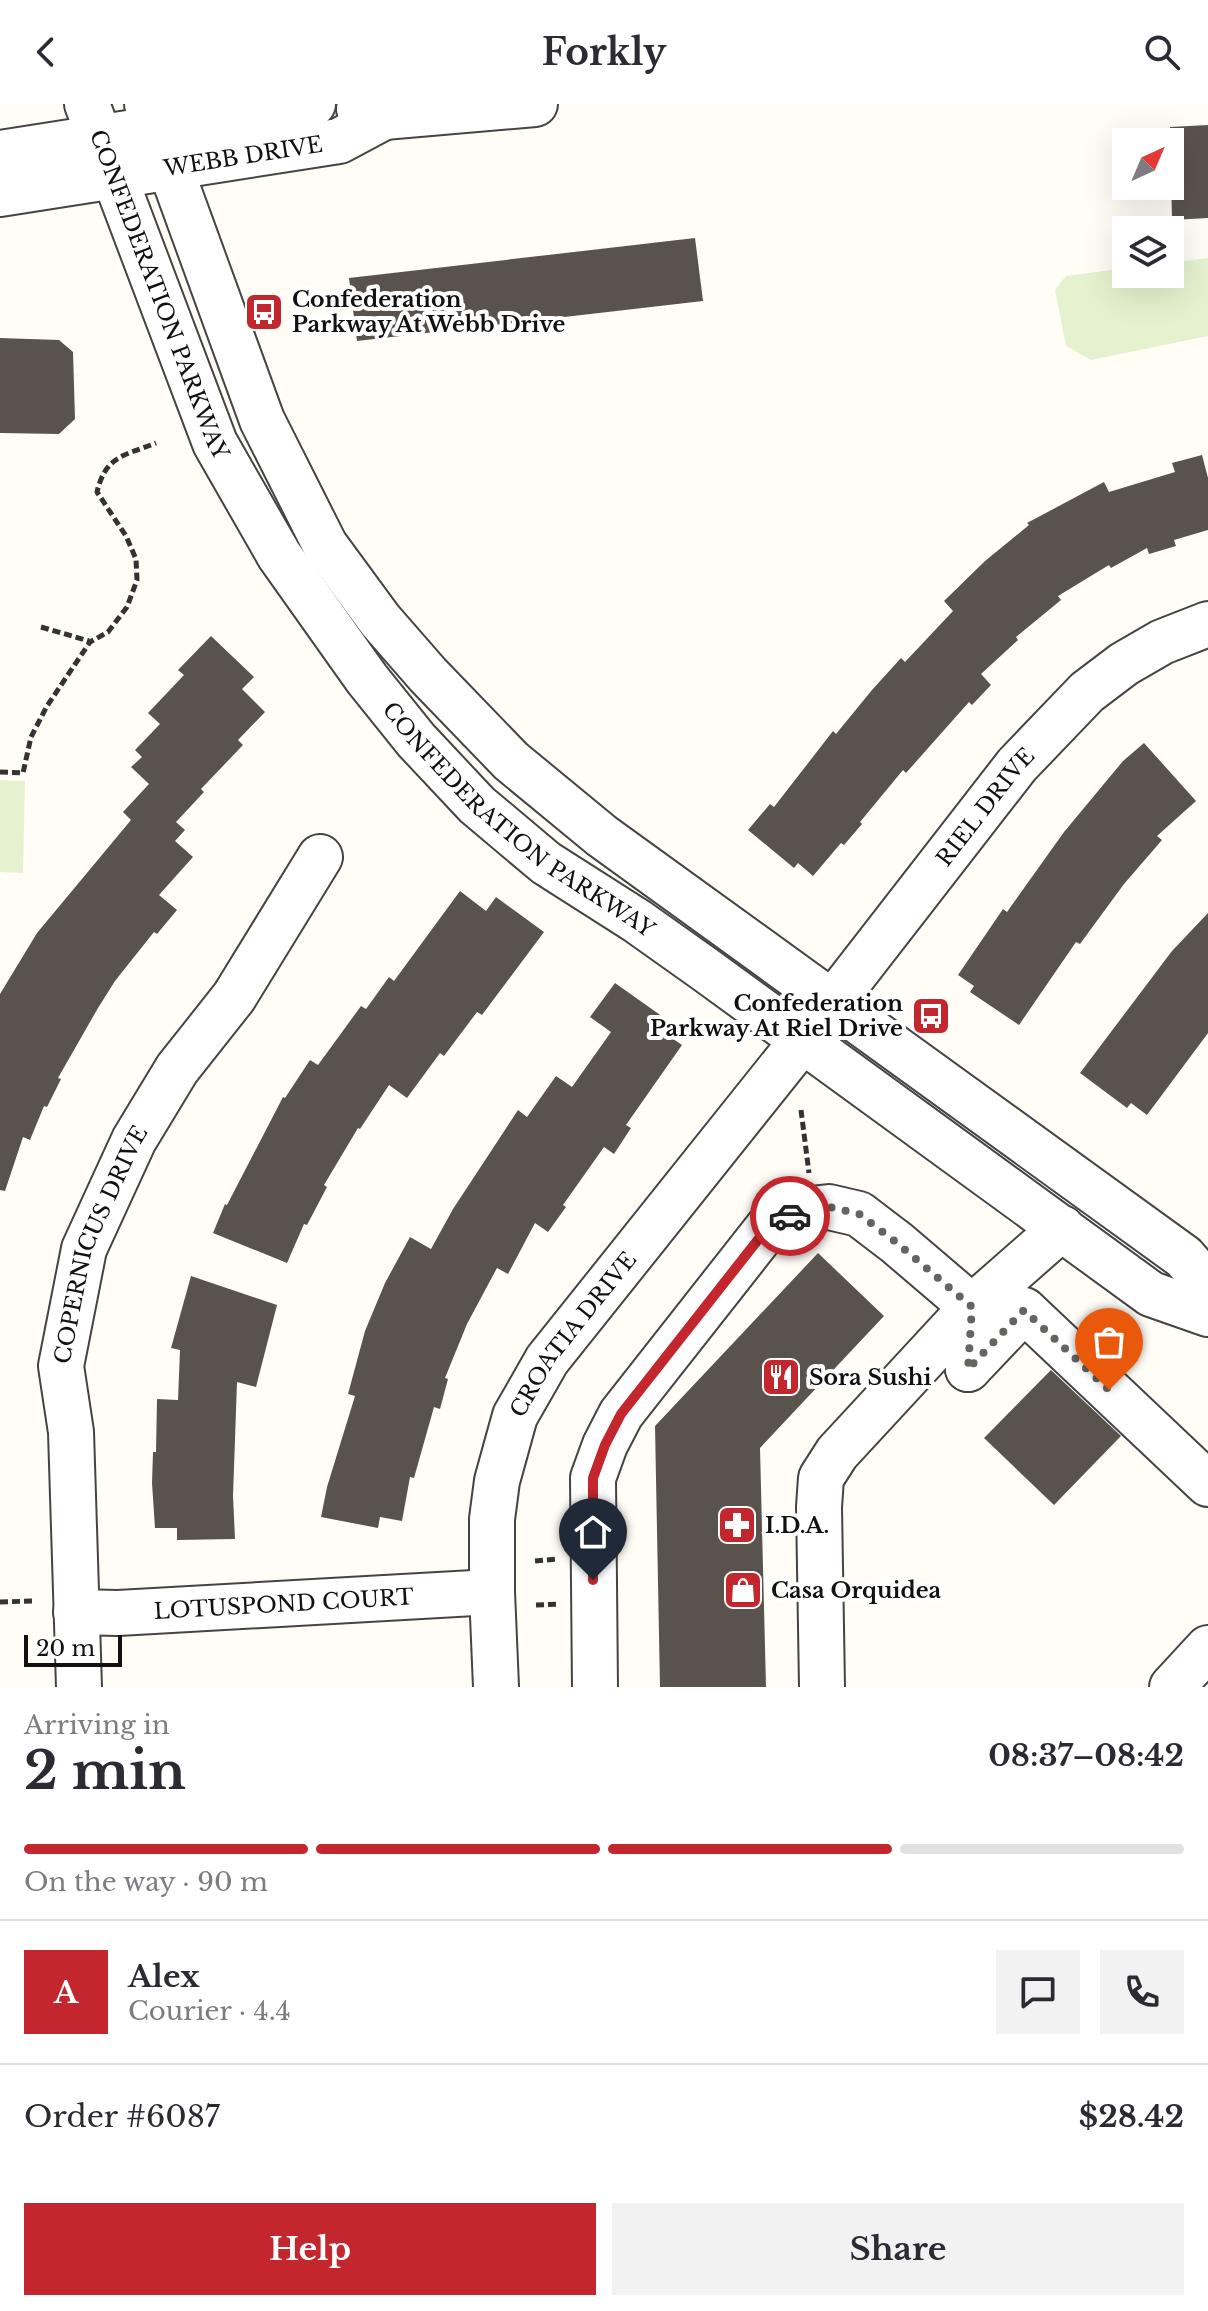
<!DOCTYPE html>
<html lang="en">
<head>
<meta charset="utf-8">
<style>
	:root { --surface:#fff; --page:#f2f2f3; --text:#2b2b33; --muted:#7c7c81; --line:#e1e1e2; --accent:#c4262e }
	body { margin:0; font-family:"Libre Baskerville",serif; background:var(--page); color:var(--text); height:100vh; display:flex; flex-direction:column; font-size:30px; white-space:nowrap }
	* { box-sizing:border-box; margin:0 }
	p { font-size:26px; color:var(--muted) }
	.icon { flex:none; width:44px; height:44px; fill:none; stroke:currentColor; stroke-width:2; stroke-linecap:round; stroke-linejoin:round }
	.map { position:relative; height:1583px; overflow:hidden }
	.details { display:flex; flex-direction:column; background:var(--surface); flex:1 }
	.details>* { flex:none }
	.needle { width:52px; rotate:44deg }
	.buttons { position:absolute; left:1112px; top:24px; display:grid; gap:16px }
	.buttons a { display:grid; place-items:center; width:72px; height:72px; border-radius:0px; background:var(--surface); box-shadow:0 8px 32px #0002; font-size:40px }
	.scale { position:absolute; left:24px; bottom:20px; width:98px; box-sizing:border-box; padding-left:8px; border:4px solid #111; border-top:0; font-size:22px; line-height:28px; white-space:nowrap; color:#111; -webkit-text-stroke:6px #fff; paint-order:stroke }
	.pin { position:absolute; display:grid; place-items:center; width:68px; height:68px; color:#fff; margin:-82px -34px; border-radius:50% 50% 50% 0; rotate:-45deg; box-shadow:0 0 8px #0007 }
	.pin .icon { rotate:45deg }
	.courier { position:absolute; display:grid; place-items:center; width:80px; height:80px; margin:-40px; border:6px solid #c4262e; border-radius:50%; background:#fff; color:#222; box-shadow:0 2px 10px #0007 }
	.headline em { font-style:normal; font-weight:700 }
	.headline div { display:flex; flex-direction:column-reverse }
	.headline { display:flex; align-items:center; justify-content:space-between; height:136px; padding:0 24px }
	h1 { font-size:52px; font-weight:700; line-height:60px }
	.bar { display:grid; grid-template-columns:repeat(4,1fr); gap:12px 8px; align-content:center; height:96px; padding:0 24px }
	.bar i { height:10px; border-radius:6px; background:var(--line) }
	.bar .current { background:var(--accent) }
	.bar p { grid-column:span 4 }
	.line { display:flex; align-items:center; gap:20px; padding:0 24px; border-top:2px solid var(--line) }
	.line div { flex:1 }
	.round { display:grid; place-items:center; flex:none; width:84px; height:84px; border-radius:0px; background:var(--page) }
	.action { display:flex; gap:16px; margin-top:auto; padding:16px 24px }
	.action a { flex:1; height:92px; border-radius:0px; background:var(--accent); color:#fff; font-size:32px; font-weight:700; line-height:92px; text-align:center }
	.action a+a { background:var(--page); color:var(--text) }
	header { display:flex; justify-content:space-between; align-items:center; height:104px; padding:0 24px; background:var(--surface); font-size:36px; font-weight:700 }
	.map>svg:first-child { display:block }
	.pitch { fill:#e6f2cf }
	.building { fill:#5a524d }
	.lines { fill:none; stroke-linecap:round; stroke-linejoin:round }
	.minor-casing { stroke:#444; stroke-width:48 }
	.path { stroke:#333; stroke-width:5; stroke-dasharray:8 4; stroke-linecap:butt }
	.minor { stroke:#fff; stroke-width:44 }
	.done { stroke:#646461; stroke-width:8; stroke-dasharray:0 14.4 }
	.route { stroke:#c4262e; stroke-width:10 }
	.labels { text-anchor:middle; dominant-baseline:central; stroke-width:8; stroke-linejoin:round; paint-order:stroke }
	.street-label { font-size:22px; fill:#111; stroke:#fff }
	.poi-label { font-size:22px; font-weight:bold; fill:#111; stroke:#fff; text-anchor:start }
</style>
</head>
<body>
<header><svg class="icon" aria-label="back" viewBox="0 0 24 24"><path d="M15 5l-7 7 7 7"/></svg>Forkly<svg class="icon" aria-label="search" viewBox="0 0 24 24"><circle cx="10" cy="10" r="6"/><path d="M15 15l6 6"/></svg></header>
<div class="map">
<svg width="1208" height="1583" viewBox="0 0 1208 1583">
	<rect width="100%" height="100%" fill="#fffdf5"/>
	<g class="pitch">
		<polygon points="1208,154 1208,232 1091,256 1066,242 1055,186 1066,172 1126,164 1126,170 1170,170 1170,159"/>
		<polygon points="0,676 25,677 23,769 0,768"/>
	</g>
	<g class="building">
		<polygon points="1208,21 1208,114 1172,116 1170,23"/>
		<polygon points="695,134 703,197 357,237 349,174"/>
		<polygon points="0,234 59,236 73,248 75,315 59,330 0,329"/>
		<polygon points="1202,351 1208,374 1208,426 1174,436 1176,442 1149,450 1147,444 1111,464 1109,461 1058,492 1061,496 1016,533 1018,536 981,570 991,581 972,601 969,598 906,669 903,666 860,718 862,720 844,741 841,739 813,772 798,759 794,764 748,726 770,700 774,703 833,627 836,630 872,586 901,554 905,558 953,507 944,497 985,457 1029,421 1027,419 1104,378 1109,388 1175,368 1172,359"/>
		<polygon points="211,532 254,573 242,585 265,608 238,636 243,641 201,685 204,688 176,718 185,726 175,737 193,753 159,791 177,806 157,830 154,828 115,877 98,904 58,974 61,975 47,1003 44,1002 30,1036 23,1033 5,1087 0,1086 0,890 37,829 131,716 123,708 149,680 131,663 142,653 135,646 160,620 148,609 184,571 178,566"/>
		<polygon points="1144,639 1196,697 1157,732 1162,736 1124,780 1080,840 1076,838 1019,921 970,888 974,882 958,871 1003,805 1007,808 1064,728 1123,657"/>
		<polygon points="460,787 486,807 496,793 544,828 482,911 477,908 444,952 440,949 407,994 389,981 360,1025 358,1024 324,1081 327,1083 307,1121 304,1120 287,1159 213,1129 225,1100 227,1101 283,993 285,994 310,956 318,961 361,902 366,905 389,873 394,877"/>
		<polygon points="1208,809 1208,929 1147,1011 1131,999 1127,1004 1080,969 1172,847"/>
		<polygon points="615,879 663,913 656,923 682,941 626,1021 631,1024 614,1050 604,1043 563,1101 566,1103 548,1128 535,1119 508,1170 497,1164 467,1220 445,1274 448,1275 440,1305 434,1303 414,1374 410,1373 402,1417 380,1413 378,1424 321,1413 327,1383 355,1292 348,1290 365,1227 385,1179 410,1133 431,1145 453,1105 518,1006 527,1013 556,972 572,983 611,928 590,913"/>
		<polygon points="818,1149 884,1212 760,1344 766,1583 660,1583 655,1322"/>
		<polygon points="191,1172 277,1201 256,1283 237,1278 233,1392 235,1435 177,1436 177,1424 155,1424 152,1379 153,1348 156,1348 157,1295 178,1296 180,1246 171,1244"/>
		<polygon points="1051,1266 1121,1332 1054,1401 984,1334"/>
	</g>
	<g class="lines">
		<defs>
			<g id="minor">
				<path id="s1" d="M87 0 215 339 279 451 367 575 416 636 477 701 546 759 637 817 706 866 1151 1190 1208 1210"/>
				<polyline points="147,0 262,316 325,441 380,516 428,571 511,657 602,732 1184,1153 1208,1181"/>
				<polyline points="359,5 384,13 535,0"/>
				<polyline points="0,49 313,0"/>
				<path id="s2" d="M0 90 339 37 384 13"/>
				<polyline points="968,1265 1024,1206 1208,1380"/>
				<path id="s3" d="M76 1508 118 1509 492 1488"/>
				<path id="s4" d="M79 1583 71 1328 61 1262 84 1145 134 1036 177 965 234 893 320 753"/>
				<path id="s5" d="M496 1583 492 1488V1415L497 1377 515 1312 547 1256 833 898 1017 661 1087 588 1124 560 1162 538 1208 520"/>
				<polyline points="595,1583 593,1374 605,1341 621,1310 768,1123 802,1106 829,1103 859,1110 897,1139 972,1203 968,1265"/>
				<polyline points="822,1583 819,1403 821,1374 837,1349 972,1203 1062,1124"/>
				<polyline points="1172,1583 1208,1544"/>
			</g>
		</defs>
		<use href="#minor" class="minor-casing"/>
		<g class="path">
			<polyline points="41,523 89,537"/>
			<path d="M0 668 23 669 31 633 47 602 90 538 108 528 127 503 137 476 136 455 126 432 97 388C106 351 124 352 156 339"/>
			<polyline points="801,1006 809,1069"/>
			<polyline points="535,1457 558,1455"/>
			<polyline points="0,1498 32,1497"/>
			<polyline points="536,1501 559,1500"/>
		</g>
		<use href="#minor" class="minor"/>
	</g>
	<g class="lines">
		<polyline class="done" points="790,1112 802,1106 829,1103 859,1110 897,1139 972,1203 968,1265 1024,1206 1109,1286"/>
		<polyline class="route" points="593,1476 593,1374 605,1341 621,1310 768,1123 790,1112"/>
	</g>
	<defs>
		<symbol id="bus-square" viewBox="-11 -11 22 22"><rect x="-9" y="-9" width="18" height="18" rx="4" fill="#c4262e" stroke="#fff"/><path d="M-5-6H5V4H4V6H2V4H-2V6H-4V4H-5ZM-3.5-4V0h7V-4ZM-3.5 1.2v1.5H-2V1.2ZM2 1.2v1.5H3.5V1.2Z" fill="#fff"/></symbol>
		<symbol id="restaurant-square" viewBox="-11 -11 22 22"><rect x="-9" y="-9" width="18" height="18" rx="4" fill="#c4262e" stroke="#fff"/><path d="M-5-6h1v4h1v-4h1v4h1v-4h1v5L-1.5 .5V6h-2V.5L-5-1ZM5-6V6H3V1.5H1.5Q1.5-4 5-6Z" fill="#fff"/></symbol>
		<symbol id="pharmacy-square" viewBox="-11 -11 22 22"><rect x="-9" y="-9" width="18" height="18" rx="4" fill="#c4262e" stroke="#fff"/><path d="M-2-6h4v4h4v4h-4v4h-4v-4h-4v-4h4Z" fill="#fff"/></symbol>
		<symbol id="shop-square" viewBox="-11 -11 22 22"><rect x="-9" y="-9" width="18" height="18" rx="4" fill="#c4262e" stroke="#fff"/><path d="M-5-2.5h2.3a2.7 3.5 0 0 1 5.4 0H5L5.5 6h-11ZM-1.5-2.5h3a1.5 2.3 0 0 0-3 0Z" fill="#fff"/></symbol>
	</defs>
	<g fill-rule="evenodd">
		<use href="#bus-square" x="242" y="186" width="44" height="44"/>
		<use href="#bus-square" x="909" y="890" width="44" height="44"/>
		<use href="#restaurant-square" x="759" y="1251" width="44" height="44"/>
		<use href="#pharmacy-square" x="715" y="1399" width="44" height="44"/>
		<use href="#shop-square" x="721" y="1464" width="44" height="44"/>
	</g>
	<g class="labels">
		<g class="street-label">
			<text stroke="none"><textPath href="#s2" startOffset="246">WEBB DRIVE</textPath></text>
			<text stroke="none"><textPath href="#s1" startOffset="204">CONFEDERATION PARKWAY</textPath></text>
			<text stroke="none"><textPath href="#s5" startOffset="1044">RIEL DRIVE</textPath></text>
			<text stroke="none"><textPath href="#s1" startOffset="852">CONFEDERATION PARKWAY</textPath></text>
			<text stroke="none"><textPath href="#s4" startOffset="450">COPERNICUS DRIVE</textPath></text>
			<text stroke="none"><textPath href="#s5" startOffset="374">CROATIA DRIVE</textPath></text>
			<text stroke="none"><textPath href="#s3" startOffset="208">LOTUSPOND COURT</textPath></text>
		</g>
		<g class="poi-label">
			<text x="292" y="195">Confederation<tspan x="292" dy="25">Parkway At Webb Drive</tspan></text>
			<text x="903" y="899" text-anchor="end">Confederation<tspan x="903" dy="25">Parkway At Riel Drive</tspan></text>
			<text x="809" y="1273">Sora Sushi</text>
			<text x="765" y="1421">I.D.A.</text>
			<text x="771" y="1486">Casa Orquidea</text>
		</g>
	</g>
</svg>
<div class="buttons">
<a><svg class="needle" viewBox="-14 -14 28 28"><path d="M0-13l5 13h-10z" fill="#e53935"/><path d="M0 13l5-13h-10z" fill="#7c7c81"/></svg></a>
<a><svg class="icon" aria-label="layers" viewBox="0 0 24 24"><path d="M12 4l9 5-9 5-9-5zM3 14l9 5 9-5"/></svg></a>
</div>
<div class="scale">20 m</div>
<div class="pin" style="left:1109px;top:1286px;background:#ea580c"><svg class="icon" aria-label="bag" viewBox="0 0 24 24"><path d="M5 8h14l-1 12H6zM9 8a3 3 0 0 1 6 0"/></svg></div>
<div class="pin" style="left:593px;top:1476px;background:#1f2937"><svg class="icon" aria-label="home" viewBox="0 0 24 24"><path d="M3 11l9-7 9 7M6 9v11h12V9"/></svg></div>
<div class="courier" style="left:790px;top:1112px"><svg class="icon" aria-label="car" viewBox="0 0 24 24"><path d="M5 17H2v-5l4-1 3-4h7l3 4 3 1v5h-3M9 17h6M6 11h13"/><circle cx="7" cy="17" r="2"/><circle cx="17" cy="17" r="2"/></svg></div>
</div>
<section class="details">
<div class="headline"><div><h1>2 min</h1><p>Arriving in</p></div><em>08:37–08:42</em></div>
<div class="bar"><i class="current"></i><i class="current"></i><i class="current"></i><i></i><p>On the way · 90 m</p></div>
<div class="line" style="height:144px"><b class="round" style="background:var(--accent);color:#fff">A</b><div><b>Alex</b><p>Courier · 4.4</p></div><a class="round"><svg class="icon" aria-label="chat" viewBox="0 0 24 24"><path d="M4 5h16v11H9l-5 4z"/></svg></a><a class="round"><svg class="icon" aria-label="phone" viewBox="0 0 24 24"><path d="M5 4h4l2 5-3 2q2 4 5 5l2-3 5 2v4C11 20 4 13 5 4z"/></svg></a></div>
<div class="line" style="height:104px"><div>Order #6087</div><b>$28.42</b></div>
<div class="action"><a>Help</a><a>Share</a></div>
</section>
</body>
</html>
